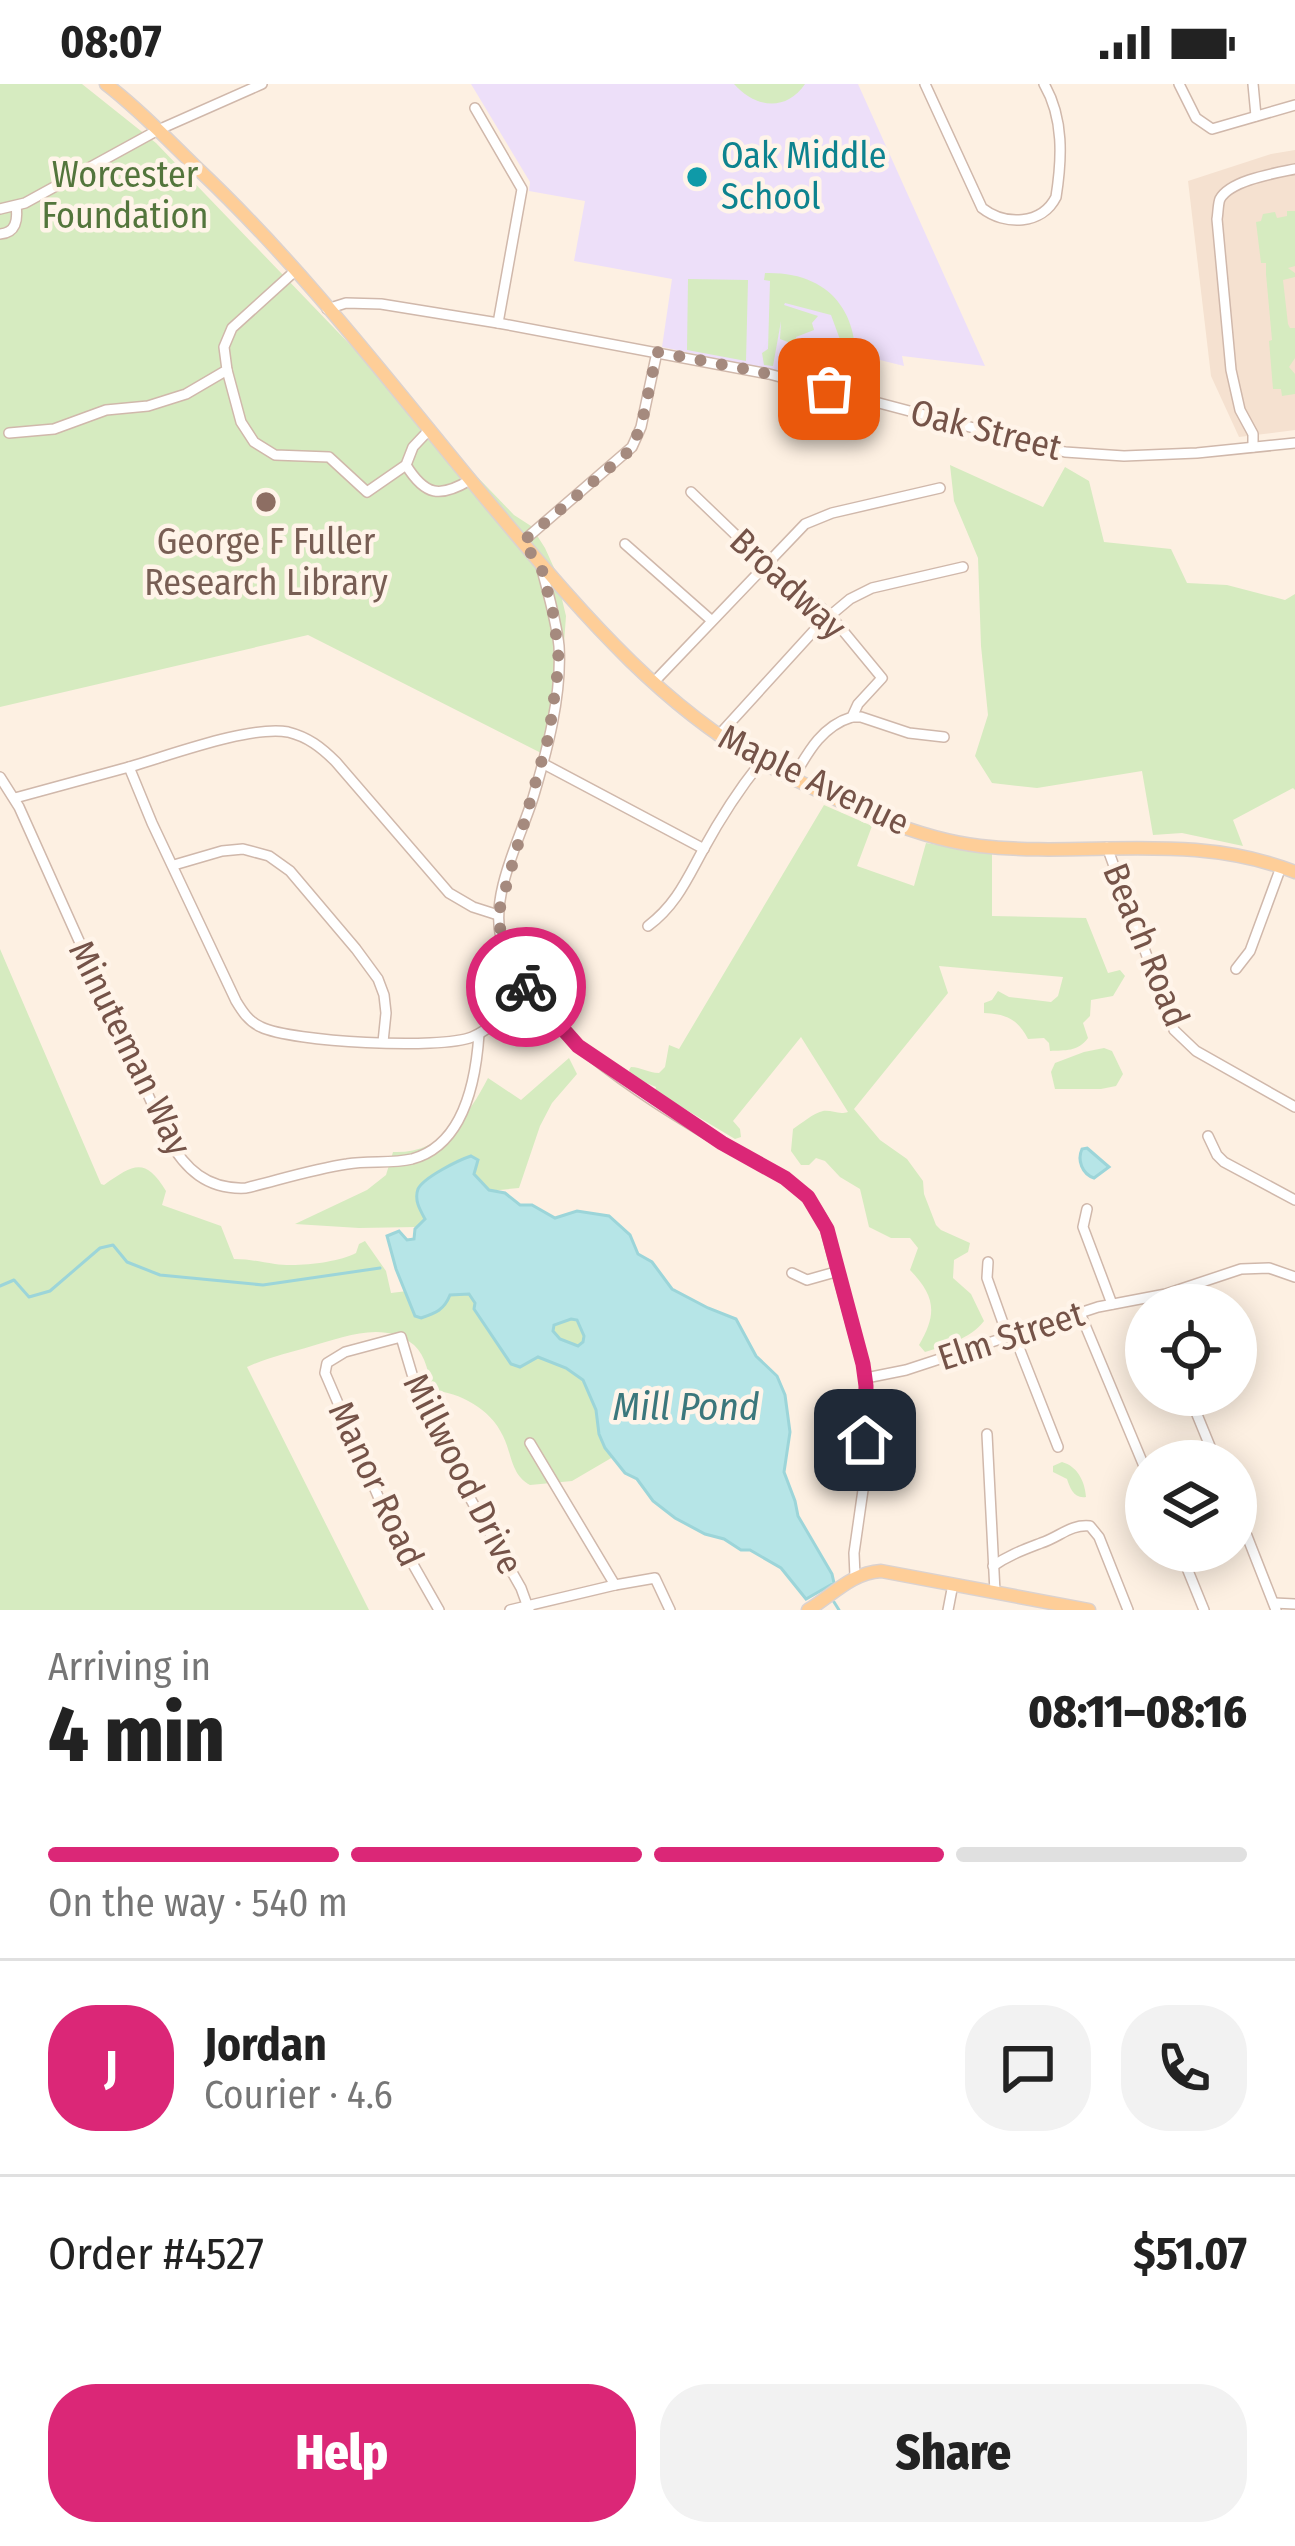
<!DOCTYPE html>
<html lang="en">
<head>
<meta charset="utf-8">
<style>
	:root { --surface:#fff; --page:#f2f2f2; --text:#222; --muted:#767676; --line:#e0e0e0; --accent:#db2777 }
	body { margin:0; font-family:"Fira Sans Condensed",sans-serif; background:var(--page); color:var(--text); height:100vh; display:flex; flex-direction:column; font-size:45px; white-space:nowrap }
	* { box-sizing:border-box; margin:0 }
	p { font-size:39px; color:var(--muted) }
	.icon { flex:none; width:66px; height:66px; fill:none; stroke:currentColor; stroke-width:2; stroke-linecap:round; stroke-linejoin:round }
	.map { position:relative; height:1526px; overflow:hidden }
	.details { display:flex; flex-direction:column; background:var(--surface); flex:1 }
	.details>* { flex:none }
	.fabs { position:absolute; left:1125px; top:1200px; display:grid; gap:24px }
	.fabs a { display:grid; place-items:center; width:132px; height:132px; border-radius:50%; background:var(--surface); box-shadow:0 6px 30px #0003; font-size:60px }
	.pin { position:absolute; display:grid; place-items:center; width:102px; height:102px; color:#fff; margin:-51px; border-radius:24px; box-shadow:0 6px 18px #0006 }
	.courier { position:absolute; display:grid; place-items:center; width:120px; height:120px; margin:-60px; border:9px solid #db2777; border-radius:50%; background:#fff; color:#222; box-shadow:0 3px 15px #0007 }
	.summary em { font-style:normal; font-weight:800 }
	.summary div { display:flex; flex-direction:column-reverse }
	.summary { display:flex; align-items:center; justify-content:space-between; height:204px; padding:0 48px }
	h1 { font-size:78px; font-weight:800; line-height:90px }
	.bar { display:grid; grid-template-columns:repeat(4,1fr); gap:18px 12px; align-content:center; height:144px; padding:0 48px }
	.bar i { height:15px; border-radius:9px; background:var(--line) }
	.bar .selected { background:var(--accent) }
	.bar p { grid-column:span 4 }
	.line { display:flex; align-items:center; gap:30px; padding:0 48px; border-top:3px solid var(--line) }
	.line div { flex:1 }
	.round { display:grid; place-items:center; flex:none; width:126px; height:126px; border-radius:48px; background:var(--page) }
	.primary-button { display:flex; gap:24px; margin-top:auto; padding:24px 48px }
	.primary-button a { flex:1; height:138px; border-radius:48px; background:var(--accent); color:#fff; font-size:48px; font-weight:800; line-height:138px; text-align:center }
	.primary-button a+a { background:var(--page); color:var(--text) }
	.status { display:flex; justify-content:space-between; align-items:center; height:84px; padding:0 60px; background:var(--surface); direction:ltr }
	.status svg { height:33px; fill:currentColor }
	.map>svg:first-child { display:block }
	.residential { fill:#f5e1d0 }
	.education { fill:#eddff9 }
	.green { fill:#d6ebc0 }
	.water { fill:#b6e5e7; stroke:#9cd5d9; stroke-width:3; fill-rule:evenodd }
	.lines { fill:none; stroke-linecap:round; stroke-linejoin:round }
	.stream { stroke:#9cd5d9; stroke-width:3 }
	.minor-casing { stroke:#d0b8ab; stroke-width:12 }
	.major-casing { stroke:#dbd2cf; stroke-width:15 }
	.minor { stroke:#fff; stroke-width:9 }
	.major { stroke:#fece98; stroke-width:12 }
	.done { stroke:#a58a7e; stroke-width:12; stroke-dasharray:0 21.6 }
	.route { stroke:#db2777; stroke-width:15 }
	.culture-dot { fill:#0f9aa8; stroke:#fff4e9; stroke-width:4.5 }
	.education-dot { fill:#8d6e63; stroke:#fff4e9; stroke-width:4.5 }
	.labels { text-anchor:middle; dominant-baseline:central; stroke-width:9; stroke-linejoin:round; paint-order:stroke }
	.culture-label { font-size:36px; fill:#0d838f; stroke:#fff4e9; text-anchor:start }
	.park-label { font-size:36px; fill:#53753c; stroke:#fff4e9 }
	.street-label { font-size:36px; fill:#755348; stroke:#fff4e9 }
	.education-label { font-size:36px; fill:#785e54; stroke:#fff4e9 }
	.water-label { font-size:39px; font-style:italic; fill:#3b777c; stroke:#fff4e9 }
</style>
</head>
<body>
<div class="status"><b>08:07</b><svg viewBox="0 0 49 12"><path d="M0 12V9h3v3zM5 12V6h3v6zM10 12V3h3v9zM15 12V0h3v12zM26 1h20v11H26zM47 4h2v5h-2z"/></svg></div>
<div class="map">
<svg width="1295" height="1526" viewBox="0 0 1295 1526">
	<rect width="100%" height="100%" fill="#fdf0e2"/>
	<polygon class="residential" points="1295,66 1295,346 1239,353 1211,292 1188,97 1271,70"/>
	<polygon class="education" points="471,0 858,0 985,282 902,272 904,282 872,274 865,306 662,263 672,195 574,177 585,117 529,107 530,98"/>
	<g class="green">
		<polygon points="0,0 82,0 156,59 514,431 531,442 545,464 555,486 566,532 561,600 547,672 308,551 0,623"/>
		<path d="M734 0H805C786 28 755 24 734 0Z"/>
		<polygon points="1287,127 1295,127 1295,182 1288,184 1295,189 1295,193 1283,196 1288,240 1290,244 1295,244 1295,274 1289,283 1295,290 1295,310 1282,312 1281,305 1273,305 1269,257 1272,256 1266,190 1266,179 1261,179 1256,138 1261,137 1263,130 1275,128 1277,134 1287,132"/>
		<path d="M765 189C834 187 865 235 853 300L848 302 849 280 831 231 785 219 784 221 818 232 812 239 814 246 796 253 798 262 780 255 781 237 773 282 764 281 762 269 768 265 770 197 764 196Z"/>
		<polygon points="688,195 748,196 746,277 687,266"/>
		<polygon points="950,381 1043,423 1065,383 1089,397 1104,458 1171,465 1187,499 1227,501 1285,516 1295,510 1295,706 1293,704 1233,736 1243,762 1182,749 1153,751 1142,687 1037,704 992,699 975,672 988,631 981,562 978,474 954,417"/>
		<path d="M824 721 872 742 857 782 914 802 926 759 992 770V832L1086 834 1108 889 1120 886 1125 892 1113 912 1091 916 1090 932 1083 939 1088 954C1078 968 1065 966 1050 967L1049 959 1044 954 1028 955C1018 935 1006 930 984 929V919L992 916 998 907 1009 913 1051 918 1058 912 1063 893 939 882 948 909 854 1025 880 1056 907 1075 923 1097 924 1110 936 1141 941 1146 970 1159 968 1168 954 1176 953 1194 971 1210 984 1237C970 1255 947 1261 925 1268L919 1261C937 1230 936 1213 910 1186L918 1164 910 1154H891L869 1143 860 1105 840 1093 825 1077 816 1074 809 1081H801L791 1067 793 1045C801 1040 813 1029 823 1027 833 1026 838 1031 848 1028L801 953 733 1037 740 1045 741 1053 735 1055 655 1007 656 1003 632 993 629 986 631 983C641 983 648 989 659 989L665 983 669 961 679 965Z"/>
		<path d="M0 865 101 1100 104 1101C134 1080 145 1073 166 1107L162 1121 221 1142 234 1175C250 1175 260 1178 275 1180 296 1183 337 1179 356 1169L359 1160 365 1157 386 1187 391 1209 440 1203 592 1224 613 1373 572 1397 530 1401C511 1391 512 1370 503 1352 490 1324 460 1309 432 1306 429 1291 426 1272 414 1261 384 1236 344 1253 312 1262 290 1269 268 1273 247 1283L369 1526H0Z"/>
		<polygon points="1104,964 1112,967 1123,990 1116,1002 1101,1005 1055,1005 1051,988 1055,979 1084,968"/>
		<path d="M569 974 577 990 552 1019 540 1042 519 1104 438 1112 425 1147 417 1143 359 1144 295 1140 367 1106 386 1091 393 1068C441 1070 468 1033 488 994L521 1016Z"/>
		<path d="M1062 1378C1077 1382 1085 1397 1086 1413 1074 1415 1070 1404 1067 1395L1053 1388V1382Z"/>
	</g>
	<g class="water">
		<path d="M1087 1064 1109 1083 1094 1094C1082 1090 1077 1076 1082 1065Z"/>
		<path d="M471 1072 478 1076 474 1090 489 1106 505 1109 520 1121H532L555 1134 577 1127 609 1132 630 1151 638 1170 652 1178 672 1205 708 1224 736 1235 756 1272 777 1292 785 1311 790 1348 784 1388 795 1417 798 1432 832 1490 834 1499 806 1515 781 1484 750 1466H741L724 1455 705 1450 675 1434 653 1417 637 1395 625 1389 605 1364 599 1350 596 1326 583 1296 566 1284 538 1273 520 1283 511 1280 474 1225 475 1219 469 1210 450 1211C444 1226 436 1229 421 1234L415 1232 396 1185 387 1152 399 1147 407 1156 414 1155 415 1145 425 1135C420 1126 414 1116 418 1105 424 1093 459 1076 471 1072ZM571 1235 577 1236 584 1252 583 1258 578 1262 560 1255 553 1247 554 1241Z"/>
	</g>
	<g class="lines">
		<g class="stream">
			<polyline points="0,1202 14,1196 29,1213 50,1207 100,1164 113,1161 127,1178 160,1191 263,1201 380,1184"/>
			<polyline points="834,1518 839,1526"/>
		</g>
		<defs>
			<g id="minor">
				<path d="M925 0 982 124C1005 142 1042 141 1056 113 1062 75 1064 34 1044 0"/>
				<polyline points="1179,0 1196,34 1212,45 1295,21"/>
				<polyline points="1253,0 1256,32"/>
				<polyline points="475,24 522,105 498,239"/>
				<polyline points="0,125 25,119 158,46 262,0"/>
				<path d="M0 150C16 149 18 136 16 122"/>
				<polyline points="327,225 346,219 381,220 498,239 769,290 1065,368 1124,372 1197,369 1295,359"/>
				<polyline points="227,286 241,338 254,358 275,371 329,373 367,408 406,381 413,363 430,345"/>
				<polyline points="9,349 54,345 106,326 148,322 186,310 227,286 224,263 232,244 295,187"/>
				<path d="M1253 363V350L1240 326 1231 286 1217 135C1218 131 1218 119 1220 115 1230 96 1276 89 1295 85"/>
				<path d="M406 381C425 412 440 414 470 396"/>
				<path d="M691 408 767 481 830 531 882 594 858 620 852 633C822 642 808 668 793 694"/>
				<polyline points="522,458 632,363 641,343 657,268"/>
				<polyline points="625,460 711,536"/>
				<path d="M541 482C548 509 556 535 559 562 562 612 547 667 533 714 520 755 490 811 501 854 522 941 651 1017 723 1060 761 1082 801 1096 823 1136L866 1294 864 1399 854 1469 855 1492"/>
				<polyline points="654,598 805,440 832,429 940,404"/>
				<polyline points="852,633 861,633 909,649 944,653"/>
				<polyline points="718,652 820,540 850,515 872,504 963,483"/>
				<polyline points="542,679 704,765"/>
				<path d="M129 683C168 672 250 641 288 648 308 653 321 663 336 678L449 809 473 823 498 831"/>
				<path d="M0 693 19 723 167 1053C185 1085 207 1106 246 1104 279 1096 313 1085 347 1080 368 1076 391 1080 412 1075 464 1061 476 995 479 950"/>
				<path d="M15 714 129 683 152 739 236 917C242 927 249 938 261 943 292 958 440 966 472 953 495 944 509 921 533 912"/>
				<polyline points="1107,763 1174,946 1196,967 1295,1023"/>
				<polyline points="174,781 222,767 243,765 269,772 290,787 356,865 378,895 384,911 386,929 383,958"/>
				<path d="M648 842C676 821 687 795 703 766 720 735 739 705 761 678"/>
				<polyline points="1236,885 1250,867 1281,783"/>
				<polyline points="1208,1052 1217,1071 1224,1078 1295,1116"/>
				<polyline points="1087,1125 1083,1143 1112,1220"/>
				<polyline points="988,1178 987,1194 1008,1253"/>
				<polyline points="792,1189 807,1196 839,1187"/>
				<polyline points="1080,1229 1146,1387"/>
				<polyline points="1014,1251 1058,1363"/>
				<polyline points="866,1294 906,1286 1098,1223 1166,1210 1241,1185 1269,1184 1295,1193"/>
				<polyline points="1189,1311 1216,1377"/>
				<polyline points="987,1350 995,1508"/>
				<polyline points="530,1359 615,1501 655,1494 670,1526"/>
				<polyline points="1236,1424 1276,1526"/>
				<polyline points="1180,1467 1204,1526"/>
				<path d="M993 1482C1009 1471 1023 1466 1041 1459 1060 1453 1070 1440 1090 1442L1099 1453 1128 1526"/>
				<polyline points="1274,1519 1295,1520"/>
				<polyline points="439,1526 390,1440 325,1289 327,1279 345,1268 401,1253 412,1290 458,1393 521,1504 529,1526"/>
				<polyline points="510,1526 615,1501"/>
				<polyline points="948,1526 953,1500"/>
			</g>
			<g id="major">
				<path d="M106 0C140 26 169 57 199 86 307 188 397 308 492 422 577 523 664 630 784 690 845 720 912 754 980 762 1088 774 1190 747 1295 788"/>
				<path d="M808 1526C833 1511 851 1489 881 1487L1089 1526"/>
			</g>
		</defs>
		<use href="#minor" class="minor-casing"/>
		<use href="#major" class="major-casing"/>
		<use href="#minor" class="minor"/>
		<use href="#major" class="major"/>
	</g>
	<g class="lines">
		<polyline class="done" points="526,903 503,862 498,831 549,651 559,578 554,533 541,482 522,458 629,367 641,343 657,268 756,287 829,305"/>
		<polyline class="route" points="526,903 578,962 722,1059 785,1094 808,1113 827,1145 863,1280 866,1302 865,1356"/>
	</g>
	<circle class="culture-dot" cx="697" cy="93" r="12"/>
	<circle class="education-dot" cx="266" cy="418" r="12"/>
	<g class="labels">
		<g class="culture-label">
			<text x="721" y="72">Oak Middle<tspan x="721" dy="41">School</tspan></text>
		</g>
		<g class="park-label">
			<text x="125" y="91">Worcester<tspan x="125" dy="41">Foundation</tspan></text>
		</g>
		<g class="street-label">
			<text transform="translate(986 346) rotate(14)">Oak Street</text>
			<text transform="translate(788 500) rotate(43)">Broadway</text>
			<text transform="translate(814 696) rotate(26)">Maple Avenue</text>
			<text transform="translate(1146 861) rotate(68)">Beach Road</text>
			<text transform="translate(130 964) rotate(64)">Minuteman Way</text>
			<text transform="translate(1011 1252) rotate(-18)">Elm Street</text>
			<text transform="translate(463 1390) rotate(63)">Millwood Drive</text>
			<text transform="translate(376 1400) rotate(65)">Manor Road</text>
		</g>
		<g class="education-label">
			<text x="266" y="458">George F Fuller<tspan x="266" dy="41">Research Library</tspan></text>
		</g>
		<g class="water-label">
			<text x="686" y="1323">Mill Pond</text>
		</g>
	</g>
</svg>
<div class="fabs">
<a><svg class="icon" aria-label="locate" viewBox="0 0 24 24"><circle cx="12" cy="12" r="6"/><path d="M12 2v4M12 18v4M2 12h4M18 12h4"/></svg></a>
<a><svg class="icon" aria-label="layers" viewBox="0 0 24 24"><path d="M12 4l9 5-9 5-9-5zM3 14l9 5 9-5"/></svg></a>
</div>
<div class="pin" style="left:829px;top:305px;background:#ea580c"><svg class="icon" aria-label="bag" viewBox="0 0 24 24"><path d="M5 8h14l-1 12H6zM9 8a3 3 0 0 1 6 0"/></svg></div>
<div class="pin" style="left:865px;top:1356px;background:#1f2937"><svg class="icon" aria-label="home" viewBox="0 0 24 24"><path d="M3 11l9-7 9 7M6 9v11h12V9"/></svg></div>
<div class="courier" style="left:526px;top:903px"><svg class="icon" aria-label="bike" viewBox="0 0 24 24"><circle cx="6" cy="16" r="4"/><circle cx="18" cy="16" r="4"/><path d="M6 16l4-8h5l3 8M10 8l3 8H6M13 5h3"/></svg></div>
</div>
<section class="details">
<div class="summary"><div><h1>4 min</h1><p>Arriving in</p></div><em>08:11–08:16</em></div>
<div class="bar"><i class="selected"></i><i class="selected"></i><i class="selected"></i><i></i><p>On the way · 540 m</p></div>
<div class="line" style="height:216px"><b class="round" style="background:var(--accent);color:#fff">J</b><div><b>Jordan</b><p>Courier · 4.6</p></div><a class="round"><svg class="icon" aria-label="chat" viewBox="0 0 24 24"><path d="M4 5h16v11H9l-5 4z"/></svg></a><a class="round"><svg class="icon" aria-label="phone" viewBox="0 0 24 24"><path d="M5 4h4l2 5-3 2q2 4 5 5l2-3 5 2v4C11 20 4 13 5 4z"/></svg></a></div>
<div class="line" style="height:156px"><div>Order #4527</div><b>$51.07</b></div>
<div class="primary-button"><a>Help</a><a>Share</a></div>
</section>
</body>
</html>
